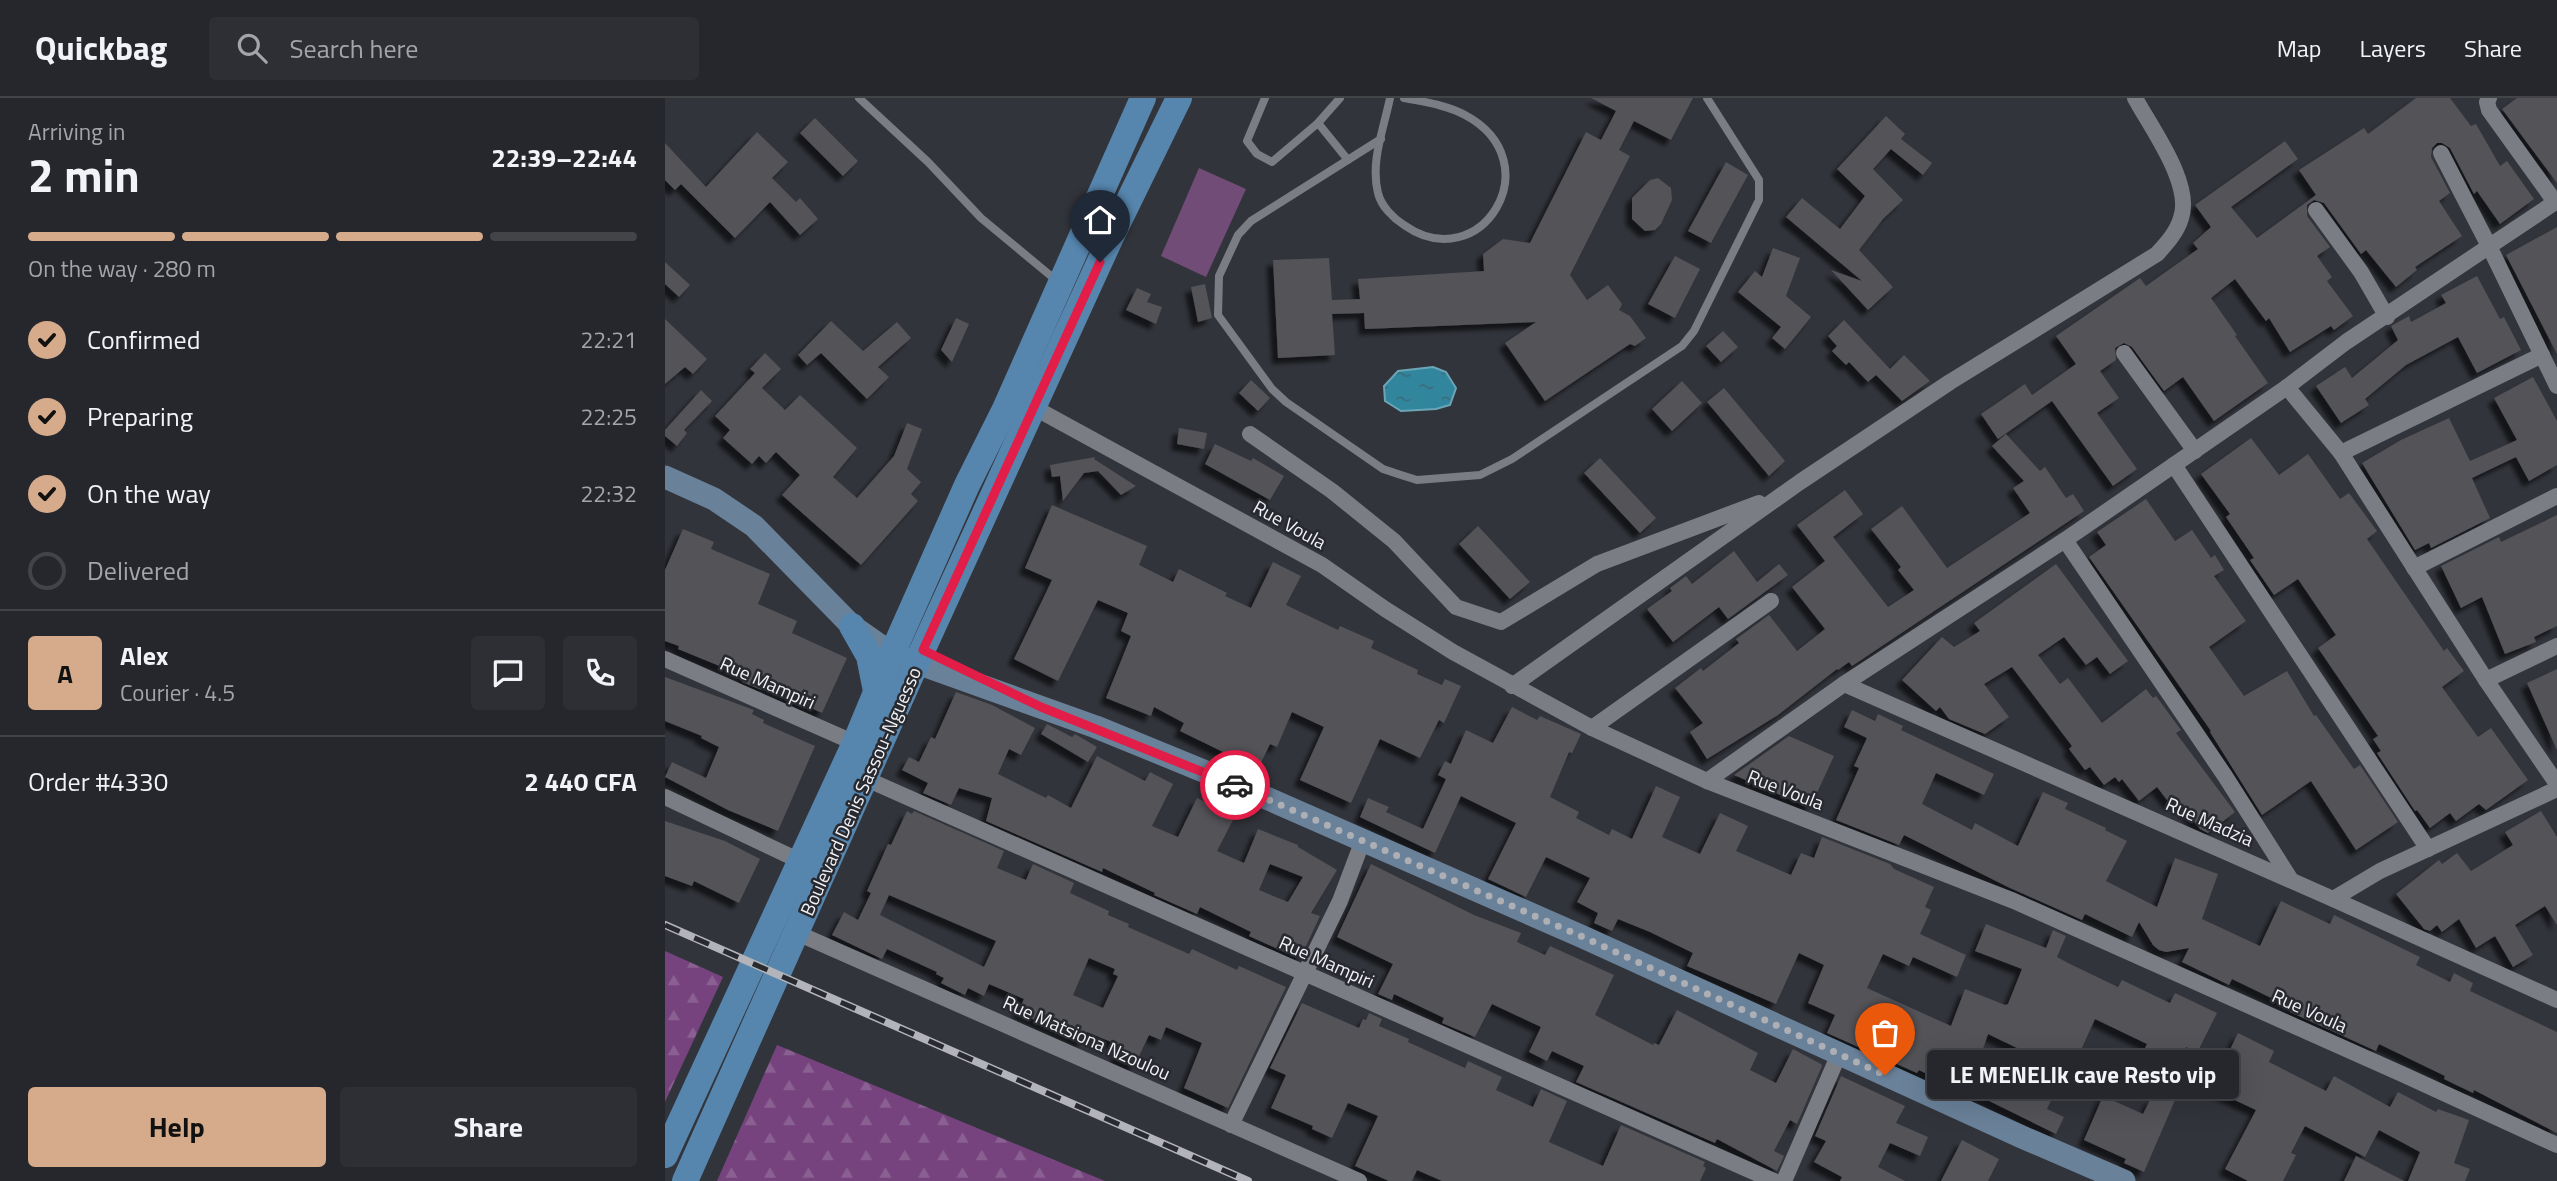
<!DOCTYPE html>
<html lang="en">
<head>
<meta charset="utf-8">
<style>
	:root { --surface:#26272c; --page:#2e2f34; --text:#f1f3f6; --muted:#a4a5a9; --line:#424448; --accent:#d6ab8b }
	body { margin:0; font-family:"Titillium Web",sans-serif; background:var(--page); color:var(--text); height:100vh; display:flex; flex-direction:column; font-size:26px; white-space:nowrap }
	* { box-sizing:border-box; margin:0 }
	p { font-size:23px; color:var(--muted) }
	.icon { flex:none; width:38px; height:38px; fill:none; stroke:currentColor; stroke-width:2; stroke-linecap:round; stroke-linejoin:round }
	.map { position:relative; flex:1; overflow:hidden }
	.panel { display:flex; flex-direction:column; background:var(--surface); width:665px }
	.panel>* { flex:none }
	.pin { position:absolute; display:grid; place-items:center; width:60px; height:60px; color:#fff; margin:-72px -30px; border-radius:50% 50% 50% 0; rotate:-45deg; box-shadow:0 0 7px #0007 }
	.pin .icon { rotate:45deg }
	.courier { position:absolute; display:grid; place-items:center; width:70px; height:70px; margin:-35px; border:5px solid #e11d48; border-radius:50%; background:#fff; color:#222; box-shadow:0 2px 9px #0007 }
	.bubble { position:absolute; height:49px; border-radius:7px; background:var(--surface); box-shadow:0 7px 28px #0002,0 0 0 2px var(--line); font-size:23px; font-weight:700; line-height:49px; text-align:center }
	.head em { font-style:normal; font-weight:700 }
	.head div { display:flex; flex-direction:column-reverse }
	.head { display:flex; align-items:center; justify-content:space-between; height:119px; padding:0 28px }
	h1 { font-size:46px; font-weight:700; line-height:52px }
	.bar { display:grid; grid-template-columns:repeat(4,1fr); gap:10px 7px; align-content:center; height:84px; padding:0 28px }
	.bar i { height:9px; border-radius:5px; background:var(--line) }
	.bar .active { background:var(--accent) }
	.bar p { grid-column:span 4 }
	.line { display:flex; align-items:center; gap:18px; padding:0 28px; border-top:2px solid var(--line) }
	.line div { flex:1 }
	.round { display:grid; place-items:center; flex:none; width:74px; height:74px; border-radius:7px; background:var(--page) }
	ol { padding:0 28px; list-style:none }
	li { display:flex; align-items:center; gap:21px; height:77px }
	li p { margin-inline-start:auto }
	li .icon { padding:7px; border-radius:50%; background:var(--accent); color:#111; stroke-width:4 }
	li:last-child { color:var(--muted) }
	li i { width:38px; height:38px; border:4px solid var(--line); border-radius:50% }
	.button { display:flex; gap:14px; margin-top:auto; padding:14px 28px }
	.button a { flex:1; height:80px; border-radius:7px; background:var(--accent); color:#111; font-size:28px; font-weight:700; line-height:80px; text-align:center }
	.button a+a { background:var(--page); color:var(--text) }
	header { display:flex; align-items:center; gap:42px; box-sizing:border-box; height:98px; padding:0 35px; background:var(--surface); border-bottom:2px solid var(--line) }
	header strong { font-size:33px }
	nav { display:flex; gap:38px; margin-inline-start:auto; font-size:24px }
	.search { width:490px; height:63px; background:var(--page); display:flex; align-items:center; gap:18px; box-sizing:border-box; padding:0 24px; border-radius:7px; color:var(--muted); font-size:26px }
	main { display:flex; flex:1; min-height:0 }
	.map>svg:first-child { display:block }
	.forest { fill:url(#forest-firs) }
	.pitch { fill:#714c77 }
	.water { fill:url(#water-ripples); stroke:#6aa6b8; stroke-width:2 }
	.building { fill:#535259; fill-rule:evenodd; filter:url(#shadow) }
	.lines { fill:none; stroke-linecap:round; stroke-linejoin:round }
	.service { stroke:#7b7d85; stroke-width:8 }
	.minor { stroke:#7b7d85; stroke-width:16 }
	.secondary { stroke:#698199; stroke-width:23 }
	.primary { stroke:#5685ad; stroke-width:26 }
	.rail-casing { stroke:#b2b4b9; stroke-width:8 }
	.rail { stroke:#282a30; stroke-width:5; stroke-dasharray:16; stroke-linecap:butt }
	.done { stroke:#aeafb5; stroke-width:7; stroke-dasharray:0 12.6 }
	.route { stroke:#e11d48; stroke-width:9 }
	.labels { text-anchor:middle; dominant-baseline:central; stroke-width:5; stroke-linejoin:round; paint-order:stroke }
	.street-label { font-size:19px; fill:#f0f1f6; stroke:#282a30 }
</style>
</head>
<body>
<header>
<strong>Quickbag</strong>
<div class="search"><svg class="icon" aria-label="search" viewBox="0 0 24 24"><circle cx="10" cy="10" r="6"/><path d="M15 15l6 6"/></svg>Search here</div>
<nav><a>Map</a><a>Layers</a><a>Share</a></nav>
</header>
<main>
<section class="panel">
<div class="head"><div><h1>2 min</h1><p>Arriving in</p></div><em>22:39–22:44</em></div>
<div class="bar"><i class="active"></i><i class="active"></i><i class="active"></i><i></i><p>On the way · 280 m</p></div>
<ol>
<li><svg class="icon" aria-label="check" viewBox="0 0 24 24"><path d="M5 12l5 5 9-10"/></svg>Confirmed<p>22:21</p></li>
<li><svg class="icon" aria-label="check" viewBox="0 0 24 24"><path d="M5 12l5 5 9-10"/></svg>Preparing<p>22:25</p></li>
<li><svg class="icon" aria-label="check" viewBox="0 0 24 24"><path d="M5 12l5 5 9-10"/></svg>On the way<p>22:32</p></li>
<li><i></i>Delivered</li>
</ol>
<div class="line" style="height:126px"><b class="round" style="background:var(--accent);color:#111">A</b><div><b>Alex</b><p>Courier · 4.5</p></div><a class="round"><svg class="icon" aria-label="chat" viewBox="0 0 24 24"><path d="M4 5h16v11H9l-5 4z"/></svg></a><a class="round"><svg class="icon" aria-label="phone" viewBox="0 0 24 24"><path d="M5 4h4l2 5-3 2q2 4 5 5l2-3 5 2v4C11 20 4 13 5 4z"/></svg></a></div>
<div class="line" style="height:91px"><div>Order #4330</div><b>2 440 CFA</b></div>
<div class="button"><a>Help</a><a>Share</a></div>
</section>
<div class="map">
<svg width="1892" height="1083" viewBox="0 0 1892 1083">
	<defs>
		<pattern id="forest-firs" width="22" height="20" patternUnits="userSpaceOnUse" patternTransform="scale(1.75)"><rect width="22" height="20" fill="#76437e"/><path d="M5 1l3.5 6h-7zM16 11l3.5 6h-7z" fill="#8a5f91"/></pattern>
		<pattern id="water-ripples" width="26" height="14" patternUnits="userSpaceOnUse" patternTransform="scale(1.75)"><rect width="26" height="14" fill="#31869e"/><path d="M2 4q2-2 4 0t4 0M15 11q2-2 4 0t4 0" fill="none" stroke="#3a6d7c"/></pattern>
		<filter id="shadow"><feDropShadow dx="-6" dy="6" stdDeviation="2" flood-color="#0009"/></filter>
	</defs>
	<rect width="100%" height="100%" fill="#32343b"/>
	<g class="forest">
		<polygon points="0,853 58,879 0,1004"/>
		<polygon points="112,947 440,1083 52,1083"/>
	</g>
	<polygon class="pitch" points="534,70 581,91 541,179 496,158"/>
	<polygon class="water" points="768,269 781,274 791,290 785,307 771,311 736,313 720,303 719,288 733,273"/>
	<g class="building">
		<polygon points="926,0 1028,0 1006,42 969,23 954,52 965,58 905,177 922,202 943,187 957,206 954,212 965,218 981,240 970,248 965,246 880,303 840,245 871,224 700,231 699,215 667,216 670,257 613,260 608,162 664,160 667,202 695,201 693,181 819,173 818,156 838,141 865,145 921,34 936,42 951,13"/>
		<polygon points="1751,0 1785,0 1806,28 1811,26 1835,68 1842,63 1869,101 1835,126 1812,93 1809,96 1785,50 1777,45 1772,45 1767,50 1766,59 1785,95 1774,103 1797,138 1750,169 1752,172 1731,189 1701,152 1696,156 1659,105 1649,102 1642,107 1642,118 1665,149 1652,158 1667,179 1662,183 1688,218 1669,232 1666,228 1625,254 1604,220 1601,223 1570,181 1546,200 1572,237 1570,238 1603,285 1549,323 1518,279 1499,293 1467,249 1459,245 1450,250 1451,262 1435,273 1454,300 1432,315 1472,371 1448,388 1387,303 1333,341 1316,316 1360,286 1367,297 1411,266 1391,238 1475,180 1481,188 1533,151 1528,145 1546,129 1530,107 1620,43 1633,61 1566,109 1592,140 1651,97 1634,72 1699,30 1703,36"/>
		<polygon points="1852,0 1892,0 1892,85 1837,11"/>
		<polygon points="1221,18 1240,36 1236,41 1267,65 1258,77 1226,51 1208,71 1238,102 1218,121 1194,152 1228,189 1203,212 1166,172 1197,183 1121,119 1137,100 1175,131 1200,98 1172,71"/>
		<polygon points="150,20 193,63 178,78 135,35"/>
		<polygon points="92,34 123,64 107,80 131,104 135,100 153,121 135,137 105,104 70,140 16,86 10,92 0,82 0,45 41,89"/>
		<polygon points="1061,64 1083,77 1046,145 1023,133"/>
		<polygon points="993,80 1006,90 1007,102 996,126 990,132 980,133 967,121 967,100 985,82"/>
		<polygon points="1892,129 1892,256 1841,157"/>
		<polygon points="1108,150 1135,160 1121,198 1146,219 1120,251 1107,240 1116,229 1073,194 1090,173 1097,179"/>
		<polygon points="1010,158 1035,171 1010,220 983,206"/>
		<polygon points="0,164 25,187 14,199 0,186"/>
		<polygon points="1812,178 1835,221 1839,219 1856,252 1812,275 1793,239 1741,267 1700,301 1704,307 1676,325 1651,288 1680,269 1687,280 1733,242 1726,228 1744,218 1746,224 1781,205 1776,197"/>
		<polygon points="540,186 547,220 533,224 526,189"/>
		<polygon points="472,190 486,196 482,204 497,209 491,226 461,212"/>
		<polygon points="291,220 304,226 287,264 276,252"/>
		<polygon points="0,221 42,261 28,276 20,269 0,286"/>
		<polygon points="1179,222 1225,271 1239,257 1265,283 1237,303 1211,277 1203,284 1184,264 1181,267 1167,253 1172,248 1163,238"/>
		<polygon points="166,223 198,253 232,224 246,240 213,269 224,279 202,301 156,255 142,267 133,257"/>
		<polygon points="1058,233 1073,249 1056,264 1041,248"/>
		<polygon points="100,255 116,271 97,290 120,312 135,297 192,350 168,379 192,400 229,358 242,325 257,331 242,371 256,384 246,396 253,403 196,467 117,397 135,377 111,354 101,365 94,358 87,366 58,340 65,332 50,318 90,275 85,271"/>
		<polygon points="1868,279 1892,323 1892,367 1864,383 1851,359 1807,380 1825,420 1766,450 1764,445 1750,452 1697,365 1736,342 1784,320 1805,363 1852,342 1829,300"/>
		<polygon points="586,282 605,300 593,313 574,295"/>
		<polygon points="1017,283 1037,305 1007,333 987,311"/>
		<polygon points="1059,290 1120,363 1104,378 1042,304"/>
		<polygon points="36,292 47,303 19,332 22,335 12,348 0,338 0,332"/>
		<polygon points="514,330 542,335 539,351 512,346"/>
		<polygon points="1341,336 1375,373 1380,369 1401,400 1408,396 1419,413 1187,568 1184,564 1173,572 1172,571 1113,617 1042,661 1025,634 1038,625 1010,590 1036,570 1038,573 1074,545 1071,541 1104,517 1132,553 1160,531 1127,489 1160,463 1132,427 1180,392 1198,416 1168,439 1223,509 1249,492 1233,472 1236,469 1206,431 1237,408 1282,470 1365,415 1348,390 1359,383 1327,348"/>
		<polygon points="1586,340 1614,377 1643,356 1675,401 1684,395 1712,433 1702,441 1779,553 1782,550 1799,573 1777,589 1813,639 1826,630 1863,682 1821,712 1814,706 1791,723 1785,715 1765,730 1752,712 1750,713 1712,655 1716,653 1708,641 1713,638 1653,550 1671,537 1633,481 1609,497 1585,462 1589,460 1561,419 1565,416 1536,376"/>
		<polygon points="550,346 586,363 588,360 619,378 605,402 540,366"/>
		<polygon points="430,359 429,361 471,388 456,397 433,373 419,375 398,403 395,378 387,379 385,367"/>
		<polygon points="935,360 991,420 975,435 919,375"/>
		<polygon points="1481,401 1510,443 1527,432 1546,460 1550,457 1559,472 1549,478 1581,523 1544,549 1579,598 1622,573 1649,618 1651,617 1689,671 1695,667 1733,724 1691,752 1646,683 1597,717 1545,634 1546,633 1424,459 1441,447 1432,434"/>
		<polygon points="387,407 482,448 474,467 508,484 514,471 562,495 560,498 586,510 608,464 636,478 621,507 673,532 675,528 709,543 706,550 753,572 752,576 777,587 780,581 796,588 779,625 774,622 755,660 715,641 686,705 635,682 659,629 627,614 612,649 605,646 593,671 515,633 519,625 489,609 486,618 441,600 466,538 456,533 463,515 433,502 393,583 349,561 387,482 360,470"/>
		<polygon points="1892,417 1892,528 1869,539 1871,544 1840,556 1817,499 1796,510 1776,468 1834,439 1836,444"/>
		<polygon points="813,428 865,484 845,501 794,446"/>
		<polygon points="18,431 49,444 46,451 105,476 93,506 132,523 127,535 182,560 157,615 98,588 97,592 77,584 79,578 13,551 14,548 0,543 0,472"/>
		<polygon points="1069,453 1092,484 1114,466 1123,477 1063,521 1054,509 1008,544 982,511 1007,493 1005,490 1021,478 1027,486"/>
		<polygon points="1391,466 1463,563 1445,576 1432,559 1421,567 1399,539 1373,557 1395,586 1403,580 1437,625 1481,591 1488,600 1491,598 1516,632 1511,635 1570,714 1543,735 1535,731 1512,701 1505,706 1492,689 1474,703 1457,681 1454,684 1450,679 1439,687 1425,669 1420,672 1404,651 1407,648 1347,569 1319,586 1344,619 1320,636 1284,621 1275,609 1271,613 1237,582 1277,539 1289,549 1315,533 1309,525"/>
		<polygon points="1892,571 1892,652 1862,585"/>
		<polygon points="0,579 89,612 87,616 99,622 98,625 150,648 113,733 63,712 0,679 7,664 41,680 54,649 36,640 37,638 0,623"/>
		<path d="M291 594 327 607 370 630 356 657 344 651 333 676 381 700 383 697 406 710 432 658 480 683 485 674 508 686 487 728 513 739 532 700 570 718 552 753 579 765 593 731 633 747V749L672 772 646 815 655 818 635 861 584 838 586 834 535 809 532 816 489 797 490 795 438 770 437 774 321 723 327 700 294 690 286 707 258 695 263 685 237 672 244 659 254 664 266 639 270 641ZM605 766 638 779 623 804 594 792Z"/>
		<path d="M847 609 872 622 875 618 916 636 907 655 904 654 885 699 914 714 911 720 944 737 947 731 967 741 991 688 1015 699 997 739 1035 756 1055 715 1083 728 1071 753 1126 777 1136 755 1149 760 1157 739 1225 766 1229 771 1269 789 1260 809 1266 812 1255 836 1301 857 1292 879 1248 859 1244 868 1218 856 1202 890 1286 928 1300 891 1340 907 1343 906 1357 871 1310 853 1321 826 1381 850 1388 832 1401 838 1392 859 1405 866 1453 889 1457 882 1505 905 1510 895 1552 915 1532 955 1521 949 1507 979 1474 963 1482 946 1430 921 1411 963 1439 976 1441 971 1460 980 1450 1001 1398 977 1382 1011 1399 1019 1391 1036 1302 992 1300 995 1254 972 1252 975 1162 935 1170 917 1143 905 1159 867 1134 855 1111 906 1022 868 1028 855 985 834 953 821 947 833 929 825 933 815 912 804 925 780 881 759 861 799 823 781 851 725 796 698 770 755 695 719 703 700 724 709 721 714 758 731 781 681 773 677 780 663 786 666 801 632 828 645ZM1323 936 1381 964 1364 1002 1310 975Z"/>
		<polygon points="1187,612 1210,623 1213,616 1238,628 1236,632 1329,676 1319,697 1271,675 1257,706 1307,732 1310,725 1353,748 1378,694 1403,705 1400,711 1441,730 1440,732 1462,743 1441,783 1492,809 1510,760 1553,776 1537,821 1595,848 1616,803 1665,826 1669,817 1755,859 1751,867 1785,884 1789,875 1808,885 1805,893 1892,934 1892,1035 1809,992 1808,995 1779,981 1780,978 1714,946 1711,953 1625,914 1627,910 1567,881 1564,887 1517,864 1524,850 1501,854 1494,852 1488,847 1474,824 1467,839 1420,816 1417,822 1343,789 1239,737 1234,747 1171,722 1194,670 1189,668 1202,640 1179,629"/>
		<polygon points="382,626 407,639 410,636 432,649 423,664 376,636"/>
		<polygon points="1124,638 1169,658 1145,710 1069,677"/>
		<path d="M242 713 247 716 249 713 339 753 332 770 361 782 368 766 409 785 405 795 444 813 443 817 464 826 463 829 524 856 527 851 572 872 574 868 621 889 563 1010 519 990 537 945 501 929 496 942 484 937 469 969 450 960 456 948 422 934 418 944 378 926 353 914 359 901 324 886 319 898 303 890 300 897 276 885 279 880 271 876 272 874 222 851 217 861 167 837 179 814 193 822 206 795 202 793 223 746 226 747ZM224 797 331 843 319 869 215 817ZM424 860 450 871 448 876 453 878 438 910 408 897Z"/>
		<polygon points="1876,713 1892,739 1892,827 1880,808 1850,827 1868,857 1848,869 1830,838 1811,850 1794,821 1777,834 1772,827 1765,833 1759,831 1731,796 1774,762 1777,766 1792,755 1806,773 1848,747 1840,734"/>
		<polygon points="0,723 60,743 95,761 74,805 29,783 27,788 0,778"/>
		<polygon points="706,766 809,817 856,835 852,844 880,857 885,848 949,877 930,917 988,947 989,945 994,947 1012,912 1093,955 1085,972 1111,985 1128,951 1156,966 1157,968 1132,1026 1125,1022 1109,1053 1119,1058 1112,1073 1052,1041 1050,1045 911,984 919,968 887,953 882,963 864,954 876,929 827,906 810,939 777,925 779,920 729,896 727,902 713,896 728,866 672,839"/>
		<polygon points="637,905 694,930 698,921 701,922 704,915 717,921 714,928 744,941 743,944 800,970 803,963 837,979 831,992 868,1009 876,991 902,1003 884,1044 938,1068 956,1027 1040,1064 1038,1068 1041,1070 1035,1083 777,1083 752,1072 747,1083 724,1083 690,1068 713,1018 683,1005 667,1040 647,1031 648,1028 606,1010 621,977 605,970"/>
		<polygon points="1573,935 1609,953 1604,964 1661,993 1669,978 1725,1009 1733,994 1771,1014 1773,1011 1804,1022 1789,1065 1805,1071 1800,1083 1743,1083 1755,1054 1714,1032 1700,1059 1640,1028 1626,1055 1631,1057 1618,1083 1583,1083 1560,1071 1591,1012 1546,991"/>
		<polygon points="1176,978 1240,1008 1231,1025 1263,1039 1255,1058 1225,1045 1213,1069 1240,1083 1175,1083 1177,1079 1149,1064 1161,1043 1150,1038"/>
		<polygon points="1502,979 1517,986 1479,1074 1459,1065 1461,1061 1419,1042 1438,998 1478,1016 1486,1000 1491,1002"/>
		<polygon points="1297,1042 1334,1061 1323,1083 1276,1083"/>
		<polygon points="1691,1058 1739,1083 1679,1083"/>
	</g>
	<g class="lines">
		<g class="service">
			<polyline points="194,0 263,64 316,120 392,183"/>
			<polyline points="600,0 582,43 592,56 607,64 653,25 675,0"/>
			<path d="M725 0C719 30 705 64 713 95 716 108 728 120 739 127 816 181 888 64 800 17 782 7 759 4 739 0"/>
			<polyline points="653,25 683,62"/>
			<polyline points="716,41 586,123 573,137 554,178 553,217 607,291 621,304 718,371 736,377 752,382 815,377 847,361 1017,248 1029,233 1094,102 1094,82 1042,0"/>
		</g>
		<g class="minor">
			<polyline points="1824,0 1822,4 1824,12 1890,104"/>
			<polyline points="1776,55 1824,148 1892,288"/>
			<polyline points="1651,112 1696,174 1722,219"/>
			<polyline points="1459,255 1530,353"/>
			<polyline points="1622,289 1676,355 1821,582 1892,686"/>
			<polyline points="368,309 657,467 720,511 788,554 927,630 1042,683 1349,803 1737,976 1892,1047"/>
			<polyline points="585,336 667,393 729,443 791,509 836,524 932,466 1094,405"/>
			<polyline points="1676,355 1877,257"/>
			<polyline points="1509,367 1763,751"/>
			<polyline points="1400,442 1560,678 1626,782"/>
			<polyline points="1749,470 1892,398"/>
			<polyline points="0,561 190,645"/>
			<polyline points="1821,582 1892,548"/>
			<polyline points="1179,586 1668,801 1892,902"/>
			<path d="M847 588 1135 384 1285 284 1492 156C1502 145 1512 134 1516 120 1528 86 1486 30 1470 0"/>
			<polyline points="927,630 1106,503"/>
			<polyline points="199,680 1109,1083"/>
			<polyline points="1042,683 1179,586 1400,442 1622,289 1681,244 1892,103"/>
			<polyline points="0,699 135,763"/>
			<polyline points="1668,801 1715,773 1892,691"/>
			<polyline points="132,835 694,1083"/>
			<polyline points="566,1027 675,803 698,742"/>
			<polyline points="1119,1083 1174,956"/>
		</g>
		<polyline class="secondary" points="0,379 49,401 89,428 187,528 227,556 431,629 558,681 918,839 1357,1039 1459,1083"/>
		<g class="primary">
			<polyline points="187,528 204,558 211,593"/>
			<polyline points="0,1057 190,645 227,556 302,387 340,311 478,0"/>
			<polyline points="20,1083 251,566 446,139 514,0"/>
		</g>
		<defs>
			<polyline id="rail" points="0,827 583,1083"/>
		</defs>
		<use href="#rail" class="rail-casing"/>
		<use href="#rail" class="rail"/>
	</g>
	<g class="lines">
		<polyline class="done" points="570,687 918,839 1220,977"/>
		<polyline class="route" points="435,164 258,552 376,609 570,687"/>
	</g>
	<g class="labels">
		<g class="street-label">
			<text transform="translate(625 426) rotate(29)">Rue Voula</text>
			<text transform="translate(103 584) rotate(24)">Rue Mampiri</text>
			<text transform="translate(1121 691) rotate(21)">Rue Voula</text>
			<text transform="translate(195 693) rotate(-66)">Boulevard Denis Sassou-Nguesso</text>
			<text transform="translate(1545 723) rotate(24)">Rue Madzia</text>
			<text transform="translate(662 863) rotate(24)">Rue Mampiri</text>
			<text transform="translate(1645 912) rotate(24)">Rue Voula</text>
			<text transform="translate(422 939) rotate(24)">Rue Matsiona Nzoulou</text>
		</g>
	</g>
</svg>
<div class="pin" style="left:1220px;top:977px;background:#ea580c"><svg class="icon" aria-label="bag" viewBox="0 0 24 24"><path d="M5 8h14l-1 12H6zM9 8a3 3 0 0 1 6 0"/></svg></div>
<div class="pin" style="left:435px;top:164px;background:#1f2937"><svg class="icon" aria-label="home" viewBox="0 0 24 24"><path d="M3 11l9-7 9 7M6 9v11h12V9"/></svg></div>
<div class="courier" style="left:570px;top:687px"><svg class="icon" aria-label="car" viewBox="0 0 24 24"><path d="M5 17H2v-5l4-1 3-4h7l3 4 3 1v5h-3M9 17h6M6 11h13"/><circle cx="7" cy="17" r="2"/><circle cx="17" cy="17" r="2"/></svg></div>
<div class="bubble" style="left:1262px;top:952px;width:312px">LE MENELIk cave Resto vip</div>
</div>
</main>
</body>
</html>
